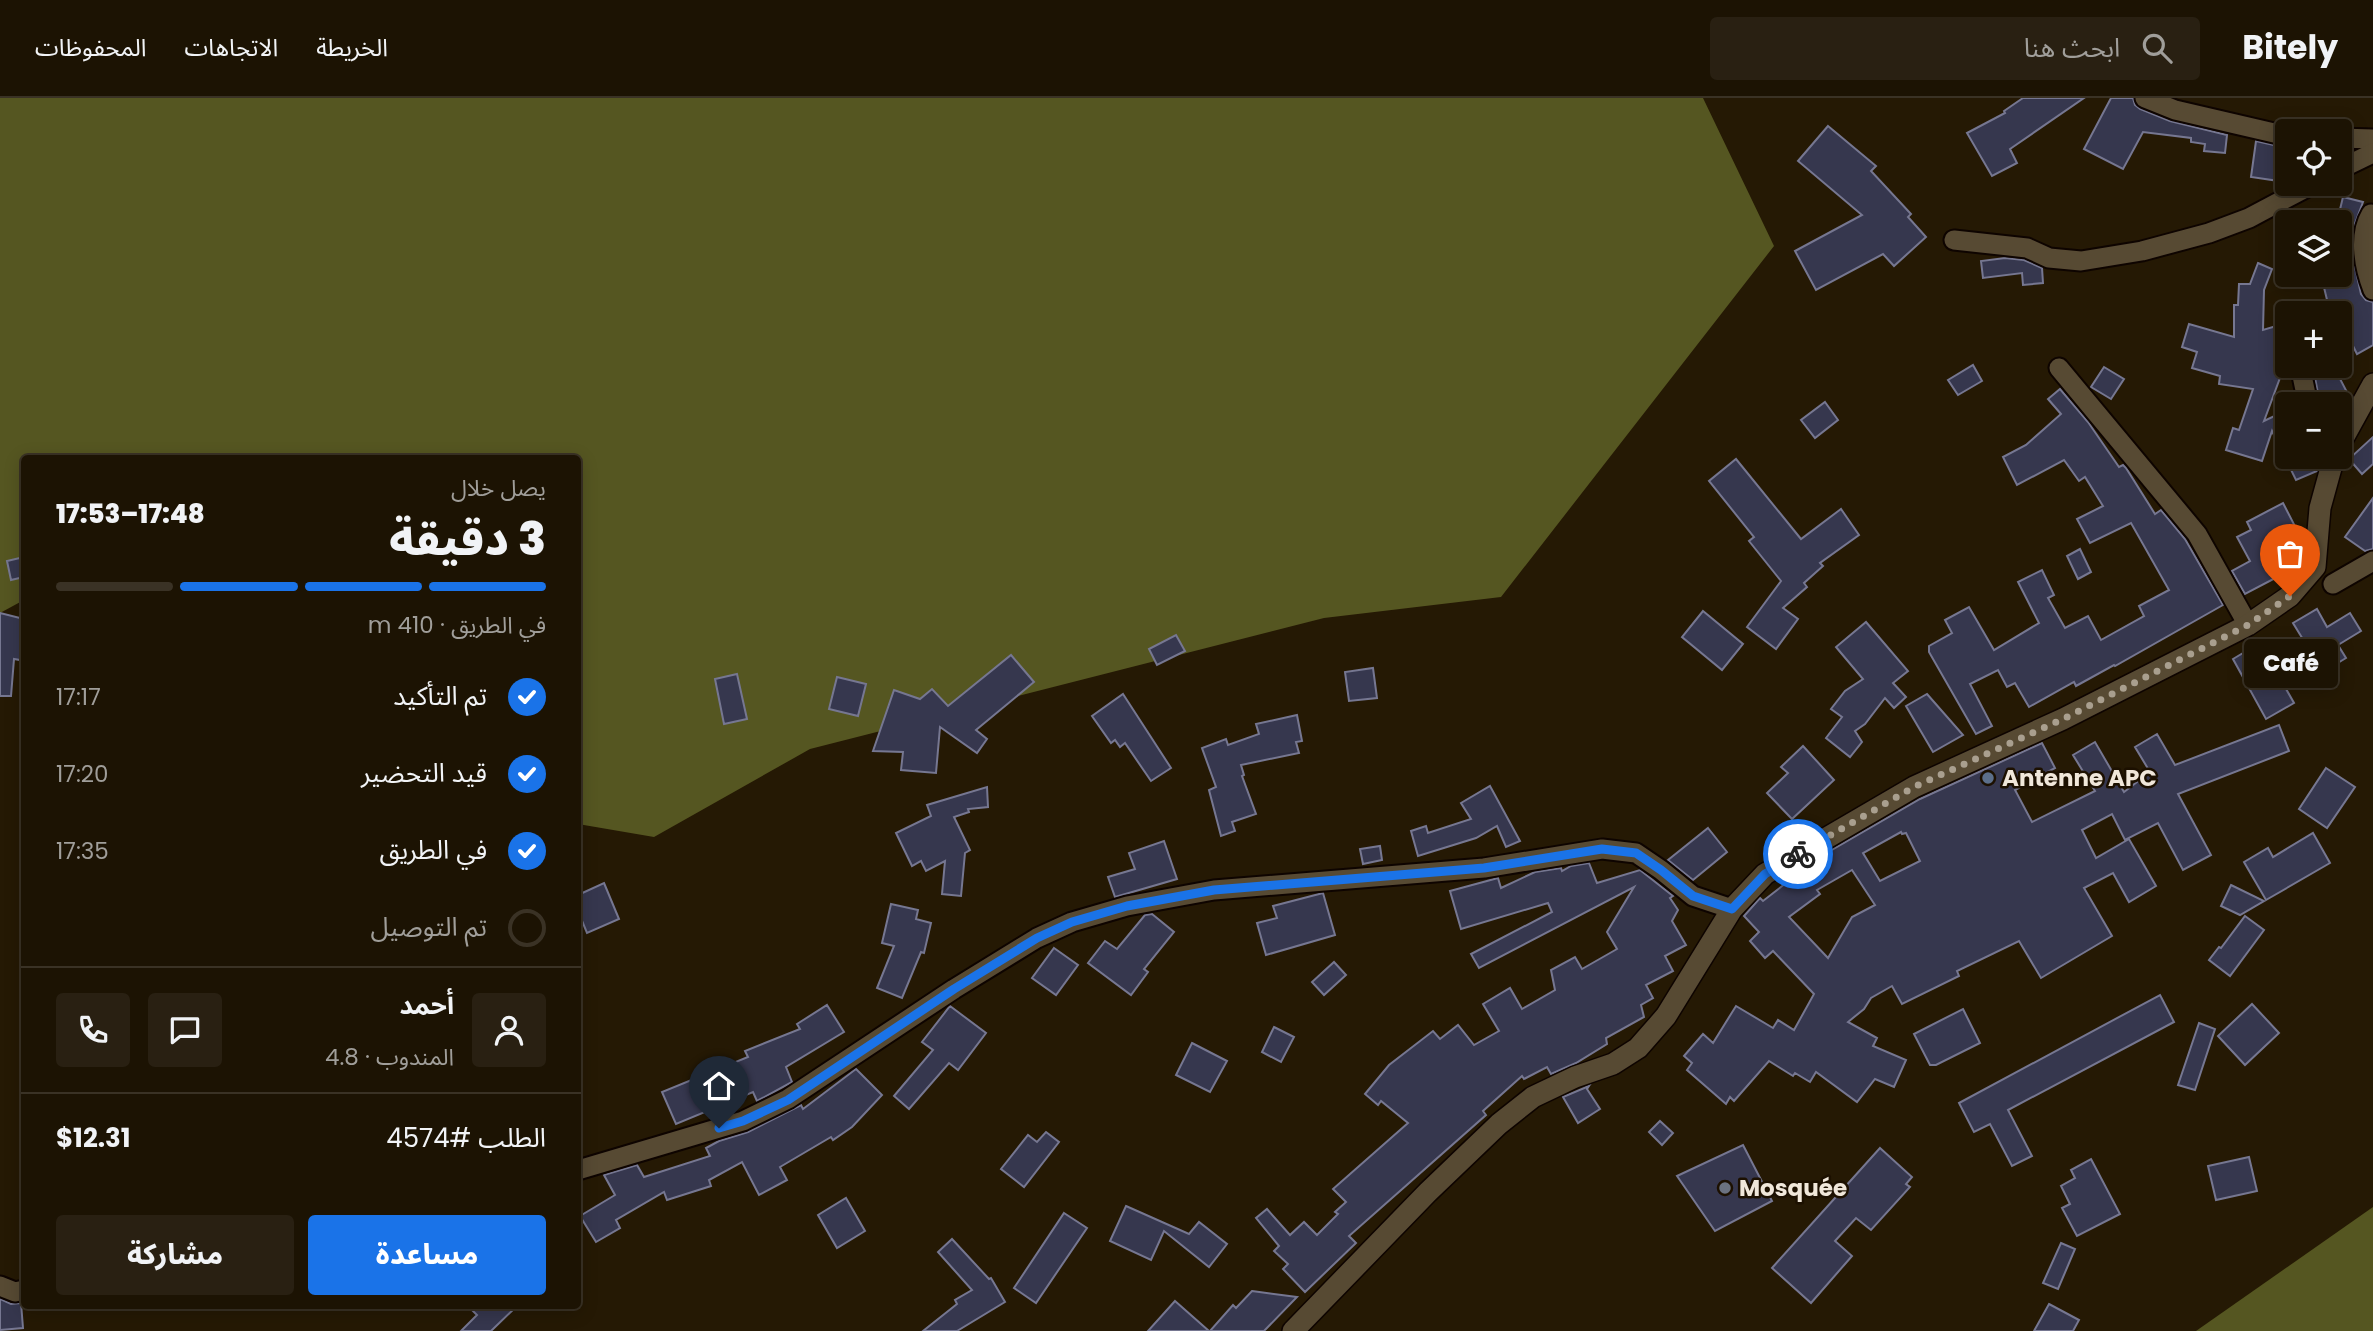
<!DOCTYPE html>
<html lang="ar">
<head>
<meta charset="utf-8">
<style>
	:root { --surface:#1c1303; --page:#292012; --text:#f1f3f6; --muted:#a09e9a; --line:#3a3225; --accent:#1a73e8 }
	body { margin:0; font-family:Poppins,"Noto Sans Arabic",sans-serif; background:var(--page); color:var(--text); direction:rtl; height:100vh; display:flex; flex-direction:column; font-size:26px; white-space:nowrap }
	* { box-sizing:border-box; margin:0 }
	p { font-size:23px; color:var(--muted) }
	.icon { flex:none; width:38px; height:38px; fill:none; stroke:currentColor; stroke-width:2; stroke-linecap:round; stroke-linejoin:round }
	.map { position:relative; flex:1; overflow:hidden; direction:ltr }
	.sheet { position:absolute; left:21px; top:357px; width:560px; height:854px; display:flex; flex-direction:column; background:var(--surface); border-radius:7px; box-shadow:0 4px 18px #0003,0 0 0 2px var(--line); direction:rtl }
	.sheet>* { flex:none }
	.buttons { position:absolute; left:2275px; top:21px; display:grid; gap:14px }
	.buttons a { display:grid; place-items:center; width:77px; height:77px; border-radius:7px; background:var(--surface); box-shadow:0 4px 18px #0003,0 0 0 2px var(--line); font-size:35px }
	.pin { position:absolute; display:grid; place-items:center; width:60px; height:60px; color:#fff; margin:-72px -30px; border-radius:50% 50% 50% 0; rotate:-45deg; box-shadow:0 0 7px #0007 }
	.pin .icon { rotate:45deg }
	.courier { position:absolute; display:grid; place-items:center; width:70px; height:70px; margin:-35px; border:5px solid #1a73e8; border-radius:50%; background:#fff; color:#222; box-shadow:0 2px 9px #0007 }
	.bubble { position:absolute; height:49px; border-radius:7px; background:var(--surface); box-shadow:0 4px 18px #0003,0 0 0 2px var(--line); font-size:23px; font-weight:800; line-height:49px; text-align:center; direction:rtl }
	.head em { font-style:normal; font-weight:800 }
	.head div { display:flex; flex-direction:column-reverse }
	.head { display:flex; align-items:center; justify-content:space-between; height:119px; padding:0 35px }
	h1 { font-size:46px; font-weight:800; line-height:52px }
	.bar { display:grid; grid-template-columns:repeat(4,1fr); gap:10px 7px; align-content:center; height:84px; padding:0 35px }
	.bar i { height:9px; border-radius:5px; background:var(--line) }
	.bar .active { background:var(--accent) }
	.bar p { grid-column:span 4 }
	.line { display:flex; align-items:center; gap:18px; padding:0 35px; border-top:2px solid var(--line) }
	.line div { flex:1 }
	.round { display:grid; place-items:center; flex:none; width:74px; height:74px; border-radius:7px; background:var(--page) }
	ol { padding:0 35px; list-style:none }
	li { display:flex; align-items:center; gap:21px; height:77px }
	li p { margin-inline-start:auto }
	li .icon { padding:7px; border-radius:50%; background:var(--accent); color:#fff; stroke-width:4 }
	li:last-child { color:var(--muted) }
	li i { width:38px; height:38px; border:4px solid var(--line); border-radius:50% }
	.primary-button { display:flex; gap:14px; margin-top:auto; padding:14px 35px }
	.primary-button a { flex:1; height:80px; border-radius:7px; background:var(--accent); color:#fff; font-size:28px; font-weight:800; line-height:80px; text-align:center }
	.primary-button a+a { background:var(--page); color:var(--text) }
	header { display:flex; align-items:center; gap:42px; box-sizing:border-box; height:98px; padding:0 35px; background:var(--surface); border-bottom:2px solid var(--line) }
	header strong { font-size:33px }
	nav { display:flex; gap:38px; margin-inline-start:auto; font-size:24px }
	.search { width:490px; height:63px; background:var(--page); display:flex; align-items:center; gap:18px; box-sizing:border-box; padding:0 24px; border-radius:7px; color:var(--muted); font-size:26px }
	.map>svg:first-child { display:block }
	.forest { fill:#555621 }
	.building { fill:#36374e; stroke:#767791; stroke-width:2; fill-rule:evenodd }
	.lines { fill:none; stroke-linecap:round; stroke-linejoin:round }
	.street-casing { stroke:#0e0400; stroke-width:23 }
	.secondary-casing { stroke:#0e0400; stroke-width:24 }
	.street { stroke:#574a33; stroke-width:19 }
	.secondary { stroke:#574a33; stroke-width:21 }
	.done { stroke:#a99f8f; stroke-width:7; stroke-dasharray:0 12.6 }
	.route { stroke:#1a73e8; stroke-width:9 }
	.service-dot { fill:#5c6f8a; stroke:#1c1000; stroke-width:2.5 }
	.worship-dot { fill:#6b7280; stroke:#1c1000; stroke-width:2.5 }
	.labels { text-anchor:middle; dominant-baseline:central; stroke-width:5; stroke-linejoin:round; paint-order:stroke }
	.poi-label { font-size:23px; font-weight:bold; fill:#f0e7da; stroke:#1c1000; text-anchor:start }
</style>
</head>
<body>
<header>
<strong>Bitely</strong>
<div class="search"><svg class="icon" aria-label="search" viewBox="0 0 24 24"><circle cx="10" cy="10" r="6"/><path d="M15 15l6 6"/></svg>ابحث هنا</div>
<nav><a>الخريطة</a><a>الاتجاهات</a><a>المحفوظات</a></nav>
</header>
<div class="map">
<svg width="2373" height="1233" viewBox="0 0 2373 1233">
	<rect width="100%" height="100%" fill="#251904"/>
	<g class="forest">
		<polygon points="0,0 1703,0 1774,148 1501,499 1324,520 810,651 654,739 578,726 578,360 24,360 24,502 0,515"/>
		<polygon points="2373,1109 2373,1233 2196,1233"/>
	</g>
	<g class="building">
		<polygon points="2023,0 2084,0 2010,51 2017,65 1992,78 1967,35 2005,15 2004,13"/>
		<polygon points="2111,0 2133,0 2135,7 2140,11 2170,23 2227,37 2225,55 2204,53 2205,46 2191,44 2191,40 2143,34 2123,71 2084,51"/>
		<polygon points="1828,28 1876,68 1871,73 1911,116 1908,119 1926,139 1894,168 1883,156 1816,192 1795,153 1862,117 1798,63"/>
		<polygon points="2256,43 2287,50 2287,72 2281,71 2279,83 2251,79"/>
		<polygon points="2343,99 2363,104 2353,131 2352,155 2361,196 2366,202 2373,204 2373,247 2357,256 2340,222 2340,207 2329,210 2321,177 2340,177 2340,124 2337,124"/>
		<polygon points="2005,160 2024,162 2042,170 2043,185 2023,187 2022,175 1983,180 1981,163"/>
		<polygon points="2258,165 2272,171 2264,192 2263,232 2283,226 2287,239 2287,261 2264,323 2287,312 2287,359 2310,359 2317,373 2296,382 2272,333 2262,363 2226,352 2233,330 2239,332 2253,291 2219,286 2220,278 2192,270 2197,254 2182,249 2189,226 2234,239 2234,207 2238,207 2239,186 2250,186"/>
		<polygon points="1973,267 1982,283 1958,297 1948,282"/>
		<polygon points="2328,268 2333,277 2337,275 2350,300 2347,306 2320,306 2313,269"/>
		<polygon points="2104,269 2124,281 2111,301 2091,289"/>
		<polygon points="2060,291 2088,324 2119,369 2123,367 2126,370 2155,416 2161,412 2185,441 2223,507 2115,568 2114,567 2076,588 2074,584 2029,609 2015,585 2007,589 1998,572 1970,586 1992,628 1976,636 1929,554 1929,548 1952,535 1945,522 1969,509 1994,552 2039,525 2018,484 2042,472 2054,497 2048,500 2065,530 2088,518 2101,542 2144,518 2139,508 2169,492 2131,425 2090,445 2077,421 2103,408 2085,379 2079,383 2064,362 2017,387 2003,359 2026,347 2061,316 2048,301"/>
		<polygon points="1825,304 1838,322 1815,340 1801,322"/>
		<polygon points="2373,339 2373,366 2362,376 2349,361"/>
		<polygon points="1736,361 1801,441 1841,411 1859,437 1820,465 1823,468 1804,485 1807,489 1783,510 1798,521 1776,551 1747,529 1781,483 1749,443 1754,439 1709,383"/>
		<polygon points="2373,400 2373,451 2365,453 2345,439"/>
		<polygon points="2283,405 2301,440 2286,447 2291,457 2277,464 2283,476 2245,496 2232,473 2250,463 2237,439 2251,432 2247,424"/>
		<polygon points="2080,451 2091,474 2078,481 2067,458"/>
		<polygon points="24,459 24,479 11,482 7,463"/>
		<polygon points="2317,511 2327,529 2350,515 2361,533 2338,547 2346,560 2323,574 2293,525"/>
		<polygon points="1703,513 1743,546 1722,572 1682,539"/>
		<polygon points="0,515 24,521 24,546 20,562 14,561 11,598 0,598"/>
		<polygon points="1866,524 1908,573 1893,585 1906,599 1894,610 1885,600 1865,626 1855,633 1862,644 1850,659 1826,640 1842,619 1831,611 1845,593 1863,581 1836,549"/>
		<polygon points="1176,537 1185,553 1157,567 1149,551"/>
		<polygon points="2260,545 2294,605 2266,621 2233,561"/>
		<polygon points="1011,557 1034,584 976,632 987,641 977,655 940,629 936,675 901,672 903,654 873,653 894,592 920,601 932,591 948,608"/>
		<polygon points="1373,570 1377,600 1349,603 1345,574"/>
		<polygon points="737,576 747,621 724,626 715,581"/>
		<polygon points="837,579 866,586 858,618 829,611"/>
		<polygon points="1123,596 1171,670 1151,683 1125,645 1120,649 1115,642 1111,645 1092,618"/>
		<polygon points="1927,596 1963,637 1933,654 1906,608"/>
		<polygon points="1297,617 1302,643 1296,644 1299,655 1241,667 1244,677 1242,678 1256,716 1232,724 1235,733 1221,738 1209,692 1216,689 1202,650 1226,641 1228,647 1259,636 1256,626"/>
		<path d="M2279 627 2289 653 2178 696 2211 757 2183 772 2158 725 2125 742 2112 716 2082 732 2096 760 2129 741 2156 788 2129 804 2113 775 2084 790 2112 838 2041 880 2019 843 1957 873 1959 878 1902 906 1892 888 1871 900 1864 911 1848 924 1877 940 1873 948 1906 962 1894 989 1875 981 1857 1004 1816 974 1810 984 1795 975 1793 978 1769 963 1734 1003 1730 999 1726 1006 1687 972 1692 965 1684 958 1703 936 1713 945 1736 908 1773 930 1778 922 1794 932 1814 896 1773 853 1765 860 1750 843 1759 834 1744 818 1760 800 1763 803 1818 760 1920 701 2042 645 2055 670 2015 692 2032 724 2095 693 2073 657 2095 644 2124 694 2150 674 2135 649 2157 636 2175 667ZM1901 734 1902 736 1906 735 1920 763 1880 783 1863 755ZM1852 772 1875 807 1852 819 1828 860 1789 819 1820 796 1817 792Z"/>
		<polygon points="1803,648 1834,682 1792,721 1767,695 1788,675 1781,669"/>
		<polygon points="2326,670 2355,689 2327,730 2299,711"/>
		<polygon points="1490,688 1520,743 1506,749 1497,728 1476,740 1418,758 1411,733 1426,728 1428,735 1471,721 1461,705"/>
		<polygon points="987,689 988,709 968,711 969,714 954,719 970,752 965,755 961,798 942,796 945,763 926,773 921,763 912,768 896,735 931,718 927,707"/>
		<polygon points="1708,730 1727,754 1693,782 1668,762"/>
		<polygon points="2313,735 2330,765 2266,802 2244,764 2268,750 2273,759"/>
		<polygon points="1164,743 1177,781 1115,799 1108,779 1135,771 1129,755"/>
		<polygon points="1380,748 1382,762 1363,766 1360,751"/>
		<polygon points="1589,765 1597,785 1640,772 1673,798 1670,800 1678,812 1672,823 1686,847 1665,858 1673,873 1646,887 1653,900 1641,907 1644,919 1606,940 1607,946 1576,965 1551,976 1547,969 1524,981 1522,978 1483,1013 1486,1017 1349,1138 1356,1145 1305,1194 1283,1171 1288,1166 1274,1153 1279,1148 1256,1120 1267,1111 1290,1137 1304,1124 1317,1137 1338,1116 1335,1114 1346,1104 1333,1091 1408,1025 1381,1003 1378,1007 1365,996 1389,967 1433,933 1440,941 1458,927 1474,947 1499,933 1483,906 1510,890 1522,911 1555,892 1551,872 1575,859 1582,871 1617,851 1607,834 1634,789 1479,870 1471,856 1552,814 1548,805 1461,831 1450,793 1498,780 1501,790 1535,774 1561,770 1562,773 1571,768"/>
		<polygon points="604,785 619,821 587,835 578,813 578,797"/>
		<polygon points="2231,787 2264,803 2240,817 2221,808"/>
		<polygon points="1323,795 1335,837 1266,857 1257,825 1277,820 1273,808"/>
		<polygon points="891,806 918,812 916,821 931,825 924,855 921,854 902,900 877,890 894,848 882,845"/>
		<polygon points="1152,816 1174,834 1144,871 1148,874 1131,897 1088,865 1105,843 1117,851 1145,817"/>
		<polygon points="2245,818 2264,832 2230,878 2209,862 2219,849 2221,850"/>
		<polygon points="1054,850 1078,867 1056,897 1032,880"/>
		<polygon points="1334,864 1346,877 1324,897 1312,884"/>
		<polygon points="2160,897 2174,924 2008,1012 2032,1058 2012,1068 1990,1026 1974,1034 1959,1005"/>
		<polygon points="2252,906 2279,935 2245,967 2218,938"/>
		<polygon points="827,907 844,934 786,969 792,984 757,1003 753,994 676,1026 662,994 748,959 745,953 800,931 797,926"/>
		<polygon points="950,908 986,935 958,972 949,965 909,1011 894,998 933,952 922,944"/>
		<polygon points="1963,911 1980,945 1936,967 1930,967 1914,936"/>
		<polygon points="2199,925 2215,931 2195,992 2178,987"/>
		<polygon points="1274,929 1294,939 1281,964 1262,954"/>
		<polygon points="1192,945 1227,963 1210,994 1176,977"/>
		<polygon points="856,971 882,997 852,1029 833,1042 831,1039 780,1069 787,1082 759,1097 742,1064 709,1082 711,1088 667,1102 664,1094 616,1122 620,1130 596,1144 580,1118 615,1097 604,1077 637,1067 644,1079 710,1058 706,1050 719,1043 748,1034 801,1007 803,1011"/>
		<polygon points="1589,988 1587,991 1600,1011 1578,1025 1563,999"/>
		<polygon points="1660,1023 1673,1035 1662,1047 1649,1034"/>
		<polygon points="1046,1034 1059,1044 1024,1089 1001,1071 1028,1037 1037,1044"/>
		<polygon points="1743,1047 1772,1103 1715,1133 1677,1078"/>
		<polygon points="1880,1050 1912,1079 1906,1086 1910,1089 1871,1132 1856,1120 1835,1143 1852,1158 1811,1205 1772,1170"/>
		<polygon points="2249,1059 2257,1093 2216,1102 2208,1068"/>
		<polygon points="2091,1061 2120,1116 2077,1138 2062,1110 2070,1106 2061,1088 2075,1080 2071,1072"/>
		<polygon points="846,1100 865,1133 837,1150 818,1117"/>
		<polygon points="1126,1108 1189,1136 1199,1124 1227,1146 1209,1169 1164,1133 1151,1162 1110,1143"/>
		<polygon points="1064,1115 1087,1130 1036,1205 1014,1190"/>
		<polygon points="952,1141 989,1181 991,1180 1005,1204 957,1233 923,1233 957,1206 955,1202 972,1192 938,1154"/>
		<polygon points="2061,1145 2075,1151 2058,1191 2043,1185"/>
		<polygon points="1252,1193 1297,1199 1264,1233 1210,1233 1233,1207 1236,1210"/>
		<polygon points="0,1201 11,1206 21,1205 23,1230 0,1232"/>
		<polygon points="1175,1203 1209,1233 1148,1233"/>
		<polygon points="2049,1206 2079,1222 2073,1233 2034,1233"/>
		<polygon points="468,1208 517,1208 491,1233 461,1233 477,1217"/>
	</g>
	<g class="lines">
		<defs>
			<g id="street">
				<polyline points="2145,0 2175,12 2287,38"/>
				<polyline points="2340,40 2373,41"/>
				<polyline points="2340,71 2373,55"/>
				<path d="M2371 116C2358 138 2364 169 2373 192"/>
				<polyline points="1954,142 2027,150 2049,160 2081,163 2142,153 2209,135 2249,120 2313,86"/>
				<polyline points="2300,268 2308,306"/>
				<polyline points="2059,270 2197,436 2248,527"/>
				<polyline points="2333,486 2373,463"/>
				<polyline points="578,1072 743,1023 788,1001 954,891 1037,840 1072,824 1127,808 1214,792 1484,770 1602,751 1636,755 1661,772 1693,798 1732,811"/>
				<polyline points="0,1188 15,1194 24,1192"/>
			</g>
			<g id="secondary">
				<polyline points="2340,346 2373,286"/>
				<polyline points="1293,1233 1428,1094 1499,1026 1533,999 1575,979 1613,966 1638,950 1666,918 1732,811 1765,776 1914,689 2063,621 2248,527 2290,498 2315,469 2320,410 2334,359"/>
			</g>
		</defs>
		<use href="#street" class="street-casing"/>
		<use href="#secondary" class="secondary-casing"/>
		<use href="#street" class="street"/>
		<use href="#secondary" class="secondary"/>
	</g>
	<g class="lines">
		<polyline class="done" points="1798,756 1914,689 2063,621 2248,527 2290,498"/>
		<polyline class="route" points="719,1030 743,1023 788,1002 954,891 1037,840 1072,824 1127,808 1214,792 1484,770 1602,751 1636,755 1661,772 1693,798 1732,811 1765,776 1798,756"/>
	</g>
	<circle class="service-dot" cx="1988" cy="680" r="7"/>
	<circle class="worship-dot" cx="1725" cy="1090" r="7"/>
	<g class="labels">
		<g class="poi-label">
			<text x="2002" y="680">Antenne APC</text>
			<text x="1739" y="1090">Mosquée</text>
		</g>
	</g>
</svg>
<div class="buttons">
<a><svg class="icon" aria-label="locate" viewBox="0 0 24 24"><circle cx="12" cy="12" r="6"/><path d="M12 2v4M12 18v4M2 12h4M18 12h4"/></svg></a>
<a><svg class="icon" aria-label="layers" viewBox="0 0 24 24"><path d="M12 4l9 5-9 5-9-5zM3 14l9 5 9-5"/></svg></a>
<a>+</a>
<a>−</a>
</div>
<div class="pin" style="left:2290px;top:498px;background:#ea580c"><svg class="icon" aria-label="bag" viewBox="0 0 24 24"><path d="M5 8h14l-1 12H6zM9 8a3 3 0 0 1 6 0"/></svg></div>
<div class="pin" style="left:719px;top:1030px;background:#1f2937"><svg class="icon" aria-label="home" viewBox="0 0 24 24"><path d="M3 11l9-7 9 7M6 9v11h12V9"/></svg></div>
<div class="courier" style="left:1798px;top:756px"><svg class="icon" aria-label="bike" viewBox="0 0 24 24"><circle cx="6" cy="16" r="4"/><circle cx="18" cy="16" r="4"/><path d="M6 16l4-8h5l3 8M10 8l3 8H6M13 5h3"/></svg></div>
<div class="bubble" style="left:2244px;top:541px;width:94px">Café</div>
<section class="sheet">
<div class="head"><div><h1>3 دقيقة</h1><p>يصل خلال</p></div><em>17:48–17:53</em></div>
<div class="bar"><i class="active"></i><i class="active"></i><i class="active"></i><i></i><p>في الطريق · 410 m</p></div>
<ol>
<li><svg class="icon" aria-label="check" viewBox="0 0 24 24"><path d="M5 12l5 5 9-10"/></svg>تم التأكيد<p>17:17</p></li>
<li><svg class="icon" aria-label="check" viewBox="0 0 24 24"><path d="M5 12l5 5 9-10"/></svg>قيد التحضير<p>17:20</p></li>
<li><svg class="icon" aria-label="check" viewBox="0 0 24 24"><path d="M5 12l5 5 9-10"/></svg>في الطريق<p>17:35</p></li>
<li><i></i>تم التوصيل</li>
</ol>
<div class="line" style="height:126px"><a class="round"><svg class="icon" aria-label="person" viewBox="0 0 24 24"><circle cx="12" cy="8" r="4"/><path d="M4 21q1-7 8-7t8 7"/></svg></a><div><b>أحمد</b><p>المندوب · 4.8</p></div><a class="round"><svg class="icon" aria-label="chat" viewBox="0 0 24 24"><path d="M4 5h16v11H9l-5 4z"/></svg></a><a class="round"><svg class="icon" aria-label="phone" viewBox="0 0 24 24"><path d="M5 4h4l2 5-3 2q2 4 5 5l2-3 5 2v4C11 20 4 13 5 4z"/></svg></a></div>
<div class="line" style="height:91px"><div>الطلب #4574</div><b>$12.31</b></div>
<div class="primary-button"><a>مساعدة</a><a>مشاركة</a></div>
</section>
</div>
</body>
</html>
